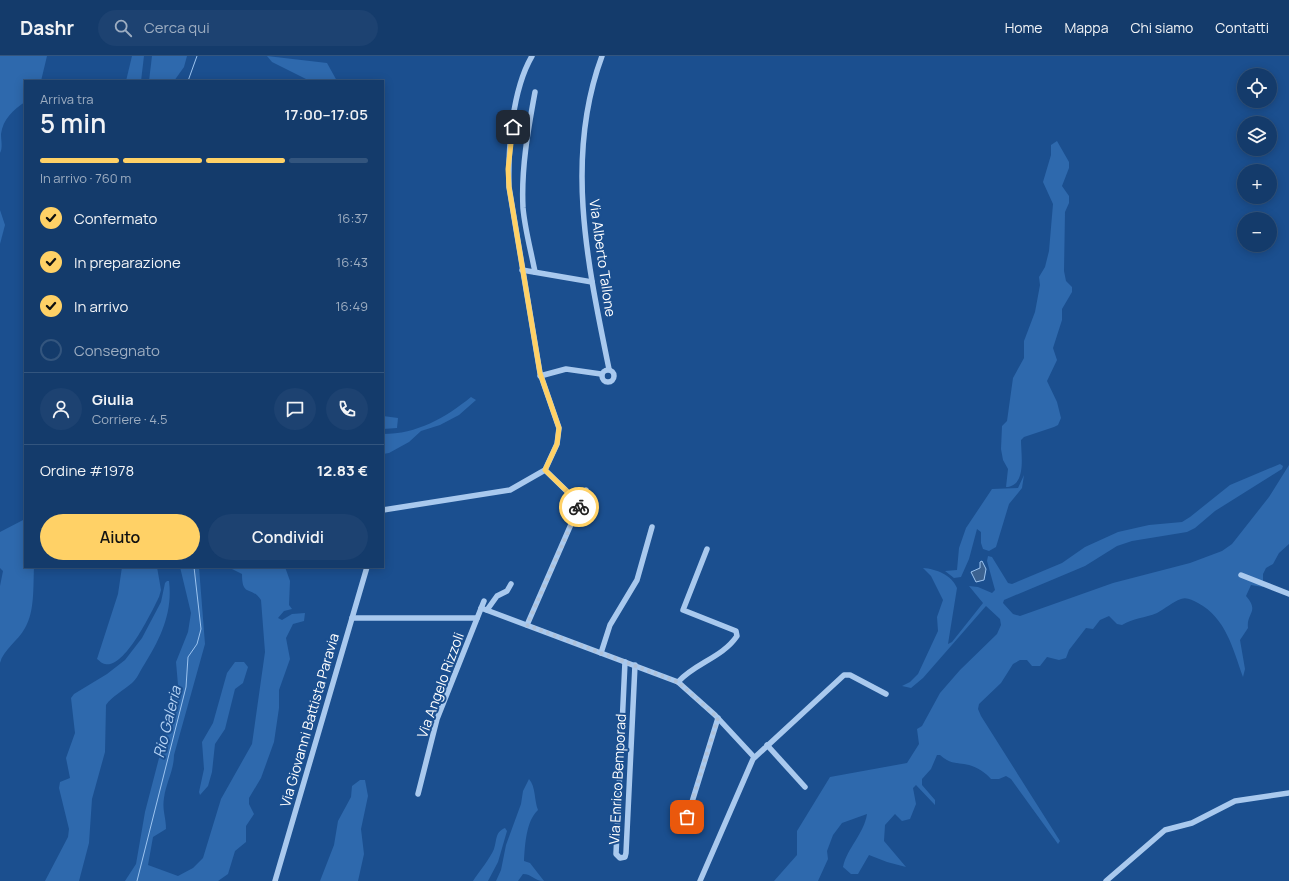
<!DOCTYPE html>
<html lang="it">
<head>
<meta charset="utf-8">
<style>
	:root { --surface:#143b6b; --page:#1d4271; --text:#f1f3f6; --muted:#9dadc1; --line:#33557e; --accent:#ffd166 }
	body { margin:0; font-family:Manrope,sans-serif; background:var(--page); color:var(--text); height:100vh; display:flex; flex-direction:column; font-size:15px; white-space:nowrap }
	* { box-sizing:border-box; margin:0 }
	p { font-size:13px; color:var(--muted) }
	.icon { flex:none; width:22px; height:22px; fill:none; stroke:currentColor; stroke-width:2; stroke-linecap:round; stroke-linejoin:round }
	.map { position:relative; flex:1; overflow:hidden }
	.details { position:absolute; left:24px; top:24px; width:360px; height:488px; display:flex; flex-direction:column; background:var(--surface); border-radius:0px; box-shadow:0 2px 10px #0003,0 0 0 1px var(--line) }
	.details>* { flex:none }
	.tools { position:absolute; left:1237px; top:12px; display:grid; gap:8px }
	.tools a { display:grid; place-items:center; width:40px; height:40px; border-radius:50%; background:var(--surface); box-shadow:0 2px 10px #0003,0 0 0 1px var(--line); font-size:20px }
	.pin { position:absolute; display:grid; place-items:center; width:34px; height:34px; color:#fff; margin:-17px; border-radius:8px; box-shadow:0 2px 6px #0006 }
	.courier { position:absolute; display:grid; place-items:center; width:40px; height:40px; margin:-20px; border:3px solid #ffd166; border-radius:50%; background:#fff; color:#222; box-shadow:0 1px 5px #0007 }
	.overview em { font-style:normal; font-weight:600 }
	.overview div { display:flex; flex-direction:column-reverse }
	.overview { display:flex; align-items:center; justify-content:space-between; height:68px; padding:0 16px }
	h1 { font-size:26px; font-weight:600; line-height:30px }
	.bar { display:grid; grid-template-columns:repeat(4,1fr); gap:6px 4px; align-content:center; height:48px; padding:0 16px }
	.bar i { height:5px; border-radius:3px; background:var(--line) }
	.bar .current { background:var(--accent) }
	.bar p { grid-column:span 4 }
	.line { display:flex; align-items:center; gap:10px; padding:0 16px; border-top:1px solid var(--line) }
	.line div { flex:1 }
	.round { display:grid; place-items:center; flex:none; width:42px; height:42px; border-radius:21px; background:var(--page) }
	ol { padding:0 16px; list-style:none }
	li { display:flex; align-items:center; gap:12px; height:44px }
	li p { margin-inline-start:auto }
	li .icon { padding:4px; border-radius:50%; background:var(--accent); color:#111; stroke-width:4 }
	li:last-child { color:var(--muted) }
	li i { width:22px; height:22px; border:2px solid var(--line); border-radius:50% }
	.primary-button { display:flex; gap:8px; margin-top:auto; padding:8px 16px }
	.primary-button a { flex:1; height:46px; border-radius:24px; background:var(--accent); color:#111; font-size:16px; font-weight:600; line-height:46px; text-align:center }
	.primary-button a+a { background:var(--page); color:var(--text) }
	header { display:flex; align-items:center; gap:24px; box-sizing:border-box; height:56px; padding:0 20px; background:var(--surface); border-bottom:1px solid var(--line) }
	header strong { font-size:19px }
	nav { display:flex; gap:22px; margin-inline-start:auto; font-size:14px }
	.search { width:280px; height:36px; background:var(--page); display:flex; align-items:center; gap:10px; box-sizing:border-box; padding:0 14px; border-radius:22px; color:var(--muted); font-size:15px }
	.map>svg:first-child { display:block }
	.green { fill:#2e69ad }
	.water { fill:#3c6290; stroke:#9cc4f0 }
	.lines { fill:none; stroke-linecap:round; stroke-linejoin:round }
	.stream { stroke:#9cc4f0; stroke-width:1 }
	.minor { stroke:#a9c9ee; stroke-width:5.5 }
	.done { stroke:#afc1d8; stroke-width:4; stroke-dasharray:0 7.2 }
	.route { stroke:#ffd166; stroke-width:5 }
	.labels { text-anchor:middle; dominant-baseline:central; stroke-width:4; stroke-linejoin:round; paint-order:stroke }
	.street-label { font-size:14px; fill:#fff; stroke:#1b4f8f }
	.water-label { font-size:15px; font-style:italic; fill:#b5d3f5; stroke:#1b4f8f }
</style>
</head>
<body>
<header>
<strong>Dashr</strong>
<div class="search"><svg class="icon" aria-label="search" viewBox="0 0 24 24"><circle cx="10" cy="10" r="6"/><path d="M15 15l6 6"/></svg>Cerca qui</div>
<nav><a>Home</a><a>Mappa</a><a>Chi siamo</a><a>Contatti</a></nav>
</header>
<div class="map">
<svg width="1289" height="825" viewBox="0 0 1289 825">
	<rect width="100%" height="100%" fill="#1b4f8f"/>
	<g class="green">
		<path d="M0 0H47L41 25H25V46C13 54 3 63 1 78 1 85 3 92 0 97Z"/>
		<polygon points="132,0 144,0 141,25 126,25"/>
		<polygon points="152,0 187,0 184,11 174,25 149,25"/>
		<polygon points="267,0 327,7 337,25 310,25 272,6"/>
		<path d="M1057 85 1069 106V112L1062 130 1069 140V147L1065 156 1064 215 1066 225 1072 231V236L1062 253V264L1053 292 1057 304 1047 325 1057 346 1061 362 1058 369 1054 371 1024 381 1021 384C1021 399 1027 430 1006 431L1008 413 1003 404 1001 393 1002 370 1007 365 1013 322 1024 302V285L1035 256 1040 229 1039 221 1045 211 1049 195 1053 148 1043 126 1051 99V89Z"/>
		<polygon points="0,154 5,169 0,188"/>
		<path d="M471 341 476 344 459 359 440 369 421 375 409 386 389 397 383 398V378C417 378 445 362 471 341Z"/>
		<polygon points="383,360 398,362 397,372 383,373"/>
		<path d="M1280 408 1283 410 1282 413 1215 455 1195 472 1187 476 1132 485 1117 490 1085 510 1004 544 1003 547 1013 558 1020 560 1113 527 1190 507 1222 495 1232 488 1269 441 1289 409V488L1279 497 1273 508 1266 512 1263 518V531L1251 529 1246 540C1260 556 1246 557 1248 572L1240 584 1245 613 1243 621C1233 593 1226 562 1198 547 1192 544 1187 541 1181 543 1172 546 1165 553 1157 557 1145 562 1133 562 1122 569L1117 568 1109 560 1100 564 1093 573 1086 572 1069 594 1066 602 1059 604 1047 601 1040 610H1032L1027 604H1020L1013 608 1001 627 979 648 978 653 981 660 1060 785 1058 788 1011 723 1006 720 999 723H991C986 717 977 711 969 709 957 706 951 709 940 699H937L931 713 922 723V729L935 744V749L916 729 913 732 916 748 910 763 902 765 895 758 885 769 884 785 906 811 887 806 869 799 858 818H851L843 811C847 792 864 778 867 758L842 767 833 779 827 795 828 803 818 825H774L797 799V775L830 721 907 707 919 688 917 673 922 670 940 637 960 614 997 578 1001 569 1000 563 986 550 923 622 911 632 902 630 910 626 918 618 938 575 937 561 943 544 931 520 923 512C936 513 952 519 957 532L948 588 952 586 983 547 969 530 978 531 992 537 995 534 987 505 988 500 992 501 1008 527 1012 528 1062 507 1085 491 1118 476 1149 469 1182 466 1190 461 1230 429Z"/>
		<polygon points="1024,419 1022,432 1009,448 996,491 989,495 983,493 981,487 981,476 977,473 969,503 961,521 954,522 945,515 957,514 959,492 966,472 992,433 1018,432"/>
		<path d="M25 463V511H34C33 530 35 555 25 572 18 585 3 594 0 607V530L3 515 0 512V476Z"/>
		<path d="M122 511H157L161 534 159 541C152 555 125 613 105 608 102 608 99 604 97 603L118 538Z"/>
		<path d="M180 511H199L205 588 174 699C174 714 166 727 164 742 162 754 166 761 166 773L153 781 148 809 178 820 193 812 203 802 221 743 252 688 265 596 261 544C251 529 242 542 242 518L228 511H285L290 525 289 549 292 553 284 555 278 562 282 564 292 558 305 557 304 565 293 568 286 582 290 603 279 634V652L274 686 261 722 249 742V748L254 758 246 770V786L235 795 228 818 218 825H125L136 808 145 756 178 629 176 606 188 576 191 557Z"/>
		<path d="M167 525H169C173 557 160 583 144 609 140 615 137 623 132 627 123 635 112 640 106 649L105 696 92 743 89 787 79 825H45L68 781 69 773 59 732 60 726 70 722 66 702 75 677 71 642 74 638 107 618 125 604 142 582 161 546 165 527Z"/>
		<polygon points="235,606 244,606 248,611 243,627 235,633 225,673 215,688 212,716 208,730 200,739 199,736 204,713 202,686 213,667 227,617"/>
		<path d="M529 723C536 731 534 744 538 754 526 765 525 789 524 805L530 807 544 825C534 825 532 818 523 818L518 825H496L501 814 506 789 521 748 523 735Z"/>
		<polygon points="360,724 365,724 368,740 361,773 364,798 358,825 320,825 334,789 338,765 351,741 352,730"/>
		<path d="M505 772 507 775 498 806 488 825H473C479 816 491 801 494 793 497 784 495 776 505 772Z"/>
	</g>
	<polygon class="water" points="982,505 986,513 984,524 976,526 971,516 980,512 980,506"/>
	<g class="lines">
		<g class="stream">
			<polyline points="188,25 197,0"/>
			<polyline points="137,825 186,631 188,601 197,588 201,573 194,511"/>
		</g>
		<g class="minor">
			<path d="M602 0C564 102 588 210 609 313"/>
			<polyline points="522,214 592,226"/>
			<path d="M535 216C531 195 525 174 523 152 521 113 528 74 535 36"/>
			<circle cx="608" cy="320" r="6"/>
			<polyline points="540,320 566,313 601,318"/>
			<polyline points="545,414 580,448"/>
			<path d="M383 454 510 434 545 414 557 388 559 372 540 317 509 131C508 92 512 34 532 0"/>
			<polyline points="1241,519 1289,538"/>
			<polyline points="481,552 678,626 715,659 754,701"/>
			<polyline points="487,554 497,540 507,535 511,528"/>
			<polyline points="352,562 477,562"/>
			<polyline points="527,569 586,434"/>
			<polyline points="601,597 610,569 637,524 652,471"/>
			<polyline points="625,606 616,798 620,802 625,801 626,797 635,609"/>
			<path d="M678 626C695 607 722 602 737 580L736 575 683 554 707 493"/>
			<polyline points="767,689 805,731"/>
			<polyline points="418,738 437,663 484,545"/>
			<polyline points="683,775 718,662"/>
			<polyline points="275,825 367,511"/>
			<polyline points="700,825 753,703 844,619 850,619 886,638"/>
			<polyline points="1106,825 1165,774 1192,767 1235,745 1289,737"/>
		</g>
	</g>
	<g class="lines">
		<polyline class="done" points="579,451 527,569 678,626 718,662 687,761"/>
		<polyline class="route" points="513,71 508,113 509,131 540,317 559,372 557,388 545,414 580,448 579,451"/>
	</g>
	<g class="labels">
		<g class="street-label">
			<text transform="translate(603 202) rotate(82)">Via Alberto Tallone</text>
			<text transform="translate(440 629) rotate(-70)">Via Angelo Rizzoli</text>
			<text transform="translate(309 664) rotate(-74)">Via Giovanni Battista Paravia</text>
			<text transform="translate(617 723) rotate(-87)">Via Enrico Bemporad</text>
		</g>
		<g class="water-label">
			<text transform="translate(167 666) rotate(-76)">Rio Galeria</text>
		</g>
	</g>
</svg>
<div class="tools">
<a><svg class="icon" aria-label="locate" viewBox="0 0 24 24"><circle cx="12" cy="12" r="6"/><path d="M12 2v4M12 18v4M2 12h4M18 12h4"/></svg></a>
<a><svg class="icon" aria-label="layers" viewBox="0 0 24 24"><path d="M12 4l9 5-9 5-9-5zM3 14l9 5 9-5"/></svg></a>
<a>+</a>
<a>−</a>
</div>
<div class="pin" style="left:687px;top:761px;background:#ea580c"><svg class="icon" aria-label="bag" viewBox="0 0 24 24"><path d="M5 8h14l-1 12H6zM9 8a3 3 0 0 1 6 0"/></svg></div>
<div class="pin" style="left:513px;top:71px;background:#1f2937"><svg class="icon" aria-label="home" viewBox="0 0 24 24"><path d="M3 11l9-7 9 7M6 9v11h12V9"/></svg></div>
<div class="courier" style="left:579px;top:451px"><svg class="icon" aria-label="bike" viewBox="0 0 24 24"><circle cx="6" cy="16" r="4"/><circle cx="18" cy="16" r="4"/><path d="M6 16l4-8h5l3 8M10 8l3 8H6M13 5h3"/></svg></div>
<section class="details">
<div class="overview"><div><h1>5 min</h1><p>Arriva tra</p></div><em>17:00–17:05</em></div>
<div class="bar"><i class="current"></i><i class="current"></i><i class="current"></i><i></i><p>In arrivo · 760 m</p></div>
<ol>
<li><svg class="icon" aria-label="check" viewBox="0 0 24 24"><path d="M5 12l5 5 9-10"/></svg>Confermato<p>16:37</p></li>
<li><svg class="icon" aria-label="check" viewBox="0 0 24 24"><path d="M5 12l5 5 9-10"/></svg>In preparazione<p>16:43</p></li>
<li><svg class="icon" aria-label="check" viewBox="0 0 24 24"><path d="M5 12l5 5 9-10"/></svg>In arrivo<p>16:49</p></li>
<li><i></i>Consegnato</li>
</ol>
<div class="line" style="height:72px"><a class="round"><svg class="icon" aria-label="person" viewBox="0 0 24 24"><circle cx="12" cy="8" r="4"/><path d="M4 21q1-7 8-7t8 7"/></svg></a><div><b>Giulia</b><p>Corriere · 4.5</p></div><a class="round"><svg class="icon" aria-label="chat" viewBox="0 0 24 24"><path d="M4 5h16v11H9l-5 4z"/></svg></a><a class="round"><svg class="icon" aria-label="phone" viewBox="0 0 24 24"><path d="M5 4h4l2 5-3 2q2 4 5 5l2-3 5 2v4C11 20 4 13 5 4z"/></svg></a></div>
<div class="line" style="height:52px"><div>Ordine #1978</div><b>12.83 €</b></div>
<div class="primary-button"><a>Aiuto</a><a>Condividi</a></div>
</section>
</div>
</body>
</html>
